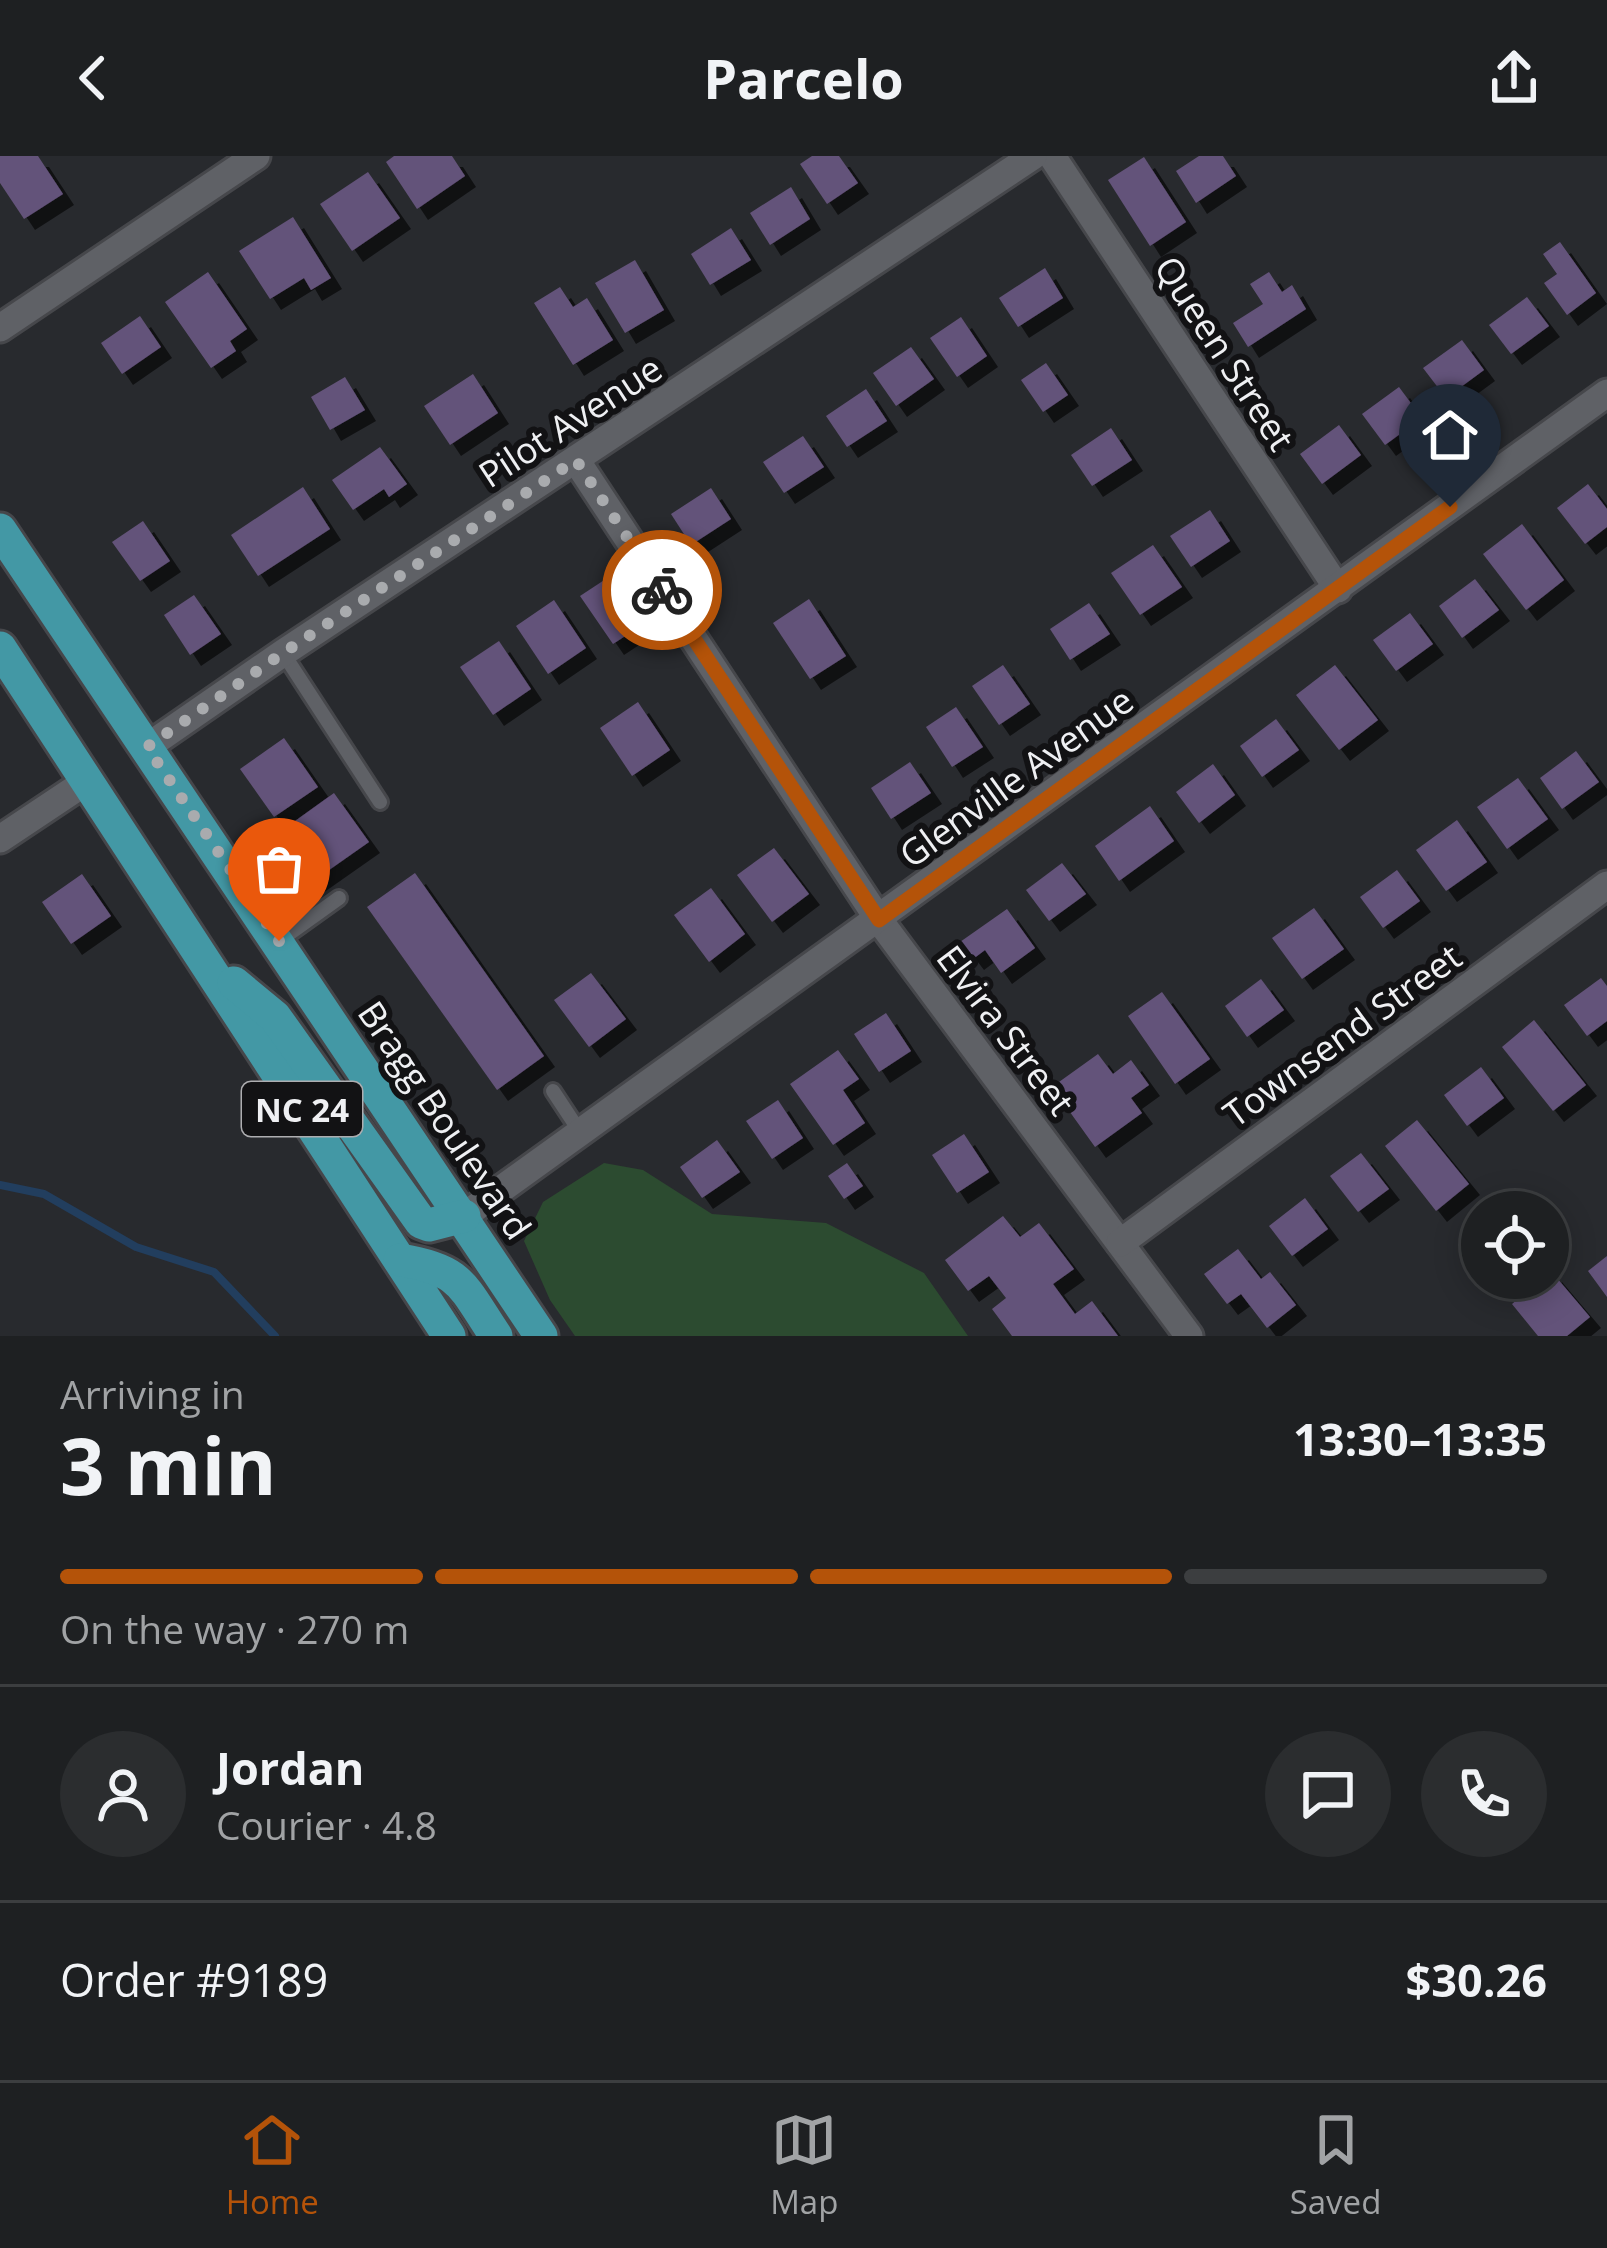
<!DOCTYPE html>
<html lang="en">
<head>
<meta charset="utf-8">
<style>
	:root { --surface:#1e2022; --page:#2b2d2f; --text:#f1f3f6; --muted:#a1a3a5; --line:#3c3e40; --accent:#b45309 }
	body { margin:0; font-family:"Open Sans",sans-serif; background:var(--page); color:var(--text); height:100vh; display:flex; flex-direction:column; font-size:45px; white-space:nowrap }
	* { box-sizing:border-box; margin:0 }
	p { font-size:39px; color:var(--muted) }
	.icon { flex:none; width:66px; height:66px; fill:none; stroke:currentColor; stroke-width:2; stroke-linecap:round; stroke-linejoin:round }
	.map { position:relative; height:1180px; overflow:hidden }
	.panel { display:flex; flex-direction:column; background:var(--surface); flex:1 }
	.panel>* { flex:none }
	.controls { position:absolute; left:1461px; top:1035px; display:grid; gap:24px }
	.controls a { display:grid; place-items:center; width:108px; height:108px; border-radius:50%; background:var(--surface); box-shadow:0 6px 30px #0003,0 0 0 3px var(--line); font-size:60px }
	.pin { position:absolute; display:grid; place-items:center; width:102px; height:102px; color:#fff; margin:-123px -51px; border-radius:50% 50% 50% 0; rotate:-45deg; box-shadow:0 0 12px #0007 }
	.pin .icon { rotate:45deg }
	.courier { position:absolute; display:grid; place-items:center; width:120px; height:120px; margin:-60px; border:9px solid #b45309; border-radius:50%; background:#fff; color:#222; box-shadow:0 3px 15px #0007 }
	.summary em { font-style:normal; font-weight:700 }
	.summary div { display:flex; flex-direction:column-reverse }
	.summary { display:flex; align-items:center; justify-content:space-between; height:204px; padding:0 60px }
	h1 { font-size:78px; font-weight:700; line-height:90px }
	.bar { display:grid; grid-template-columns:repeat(4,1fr); gap:18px 12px; align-content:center; height:144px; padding:0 60px }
	.bar i { height:15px; border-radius:9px; background:var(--line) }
	.bar .current { background:var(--accent) }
	.bar p { grid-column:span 4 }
	.line { display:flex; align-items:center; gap:30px; padding:0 60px; border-top:3px solid var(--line) }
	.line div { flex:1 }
	.round { display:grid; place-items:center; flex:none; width:126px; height:126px; border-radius:63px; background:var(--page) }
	header { display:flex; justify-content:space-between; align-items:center; height:156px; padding:0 60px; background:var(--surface); font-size:54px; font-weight:700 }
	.tab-bar { display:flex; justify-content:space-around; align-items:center; height:168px; border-top:3px solid var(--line); background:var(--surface); font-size:33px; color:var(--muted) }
	.tab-bar a { display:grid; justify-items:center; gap:6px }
	.tab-bar .current { color:var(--accent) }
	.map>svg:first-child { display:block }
	.green { fill:#2c4b30 }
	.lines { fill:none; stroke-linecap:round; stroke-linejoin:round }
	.stream { stroke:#223e5e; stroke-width:8 }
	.building { fill:#64537a; filter:url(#shadow) }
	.service-casing { stroke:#46474b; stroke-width:20 }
	.minor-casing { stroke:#46474b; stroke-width:33 }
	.primary-casing { stroke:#46474b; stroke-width:39 }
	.service { stroke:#5f6166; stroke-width:14 }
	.minor { stroke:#5f6166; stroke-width:27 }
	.primary { stroke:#4398a5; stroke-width:33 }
	.done { stroke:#a9abae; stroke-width:12; stroke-dasharray:0 21.6 }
	.route { stroke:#b45309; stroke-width:15 }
	.labels { text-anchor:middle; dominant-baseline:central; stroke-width:12; stroke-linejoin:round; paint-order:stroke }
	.shield { fill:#121214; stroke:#adadb0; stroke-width:3 }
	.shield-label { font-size:33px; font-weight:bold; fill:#eff0f3 }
	.street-label { font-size:36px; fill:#eff0f3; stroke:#121214 }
</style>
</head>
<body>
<header><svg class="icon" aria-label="back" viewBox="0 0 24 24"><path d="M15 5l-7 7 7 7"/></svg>Parcelo<svg class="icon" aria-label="share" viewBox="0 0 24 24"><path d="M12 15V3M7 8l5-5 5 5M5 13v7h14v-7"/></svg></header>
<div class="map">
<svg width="1607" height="1180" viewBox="0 0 1607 1180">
	<defs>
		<filter id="shadow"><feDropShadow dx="11" dy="11" stdDeviation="0" flood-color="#0009"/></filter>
	</defs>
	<rect width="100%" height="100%" fill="#282a2e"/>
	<polygon class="green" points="604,1007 643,1014 712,1058 826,1067 924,1117 968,1180 575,1180 550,1144 524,1085 543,1046"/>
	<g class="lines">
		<polyline class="stream" points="0,1029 44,1038 136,1091 214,1116 275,1180"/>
	</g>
	<g class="building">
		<polygon points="0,0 38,0 63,38 24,63 0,27"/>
		<polygon points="394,0 452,0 465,20 417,53 386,6"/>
		<polygon points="812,0 839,0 858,27 827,48 800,8"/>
		<polygon points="1199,0 1223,0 1236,20 1196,47 1176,15"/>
		<polygon points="1144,1 1186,66 1150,90 1108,24"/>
		<polygon points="368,16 400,62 352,95 320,48"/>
		<polygon points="791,31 810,63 770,89 750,57"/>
		<polygon points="293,61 331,122 311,134 304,122 270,143 239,95"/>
		<polygon points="731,72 751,104 710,129 691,98"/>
		<polygon points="1560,86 1596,137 1567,159 1544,127 1557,118 1543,98"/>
		<polygon points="635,104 664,154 625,177 595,127"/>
		<polygon points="1045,112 1063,142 1018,171 999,142"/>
		<polygon points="208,116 247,173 230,185 236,195 211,212 165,146"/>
		<polygon points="1269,116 1282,136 1292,129 1306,153 1248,191 1233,167 1263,148 1250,128"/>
		<polygon points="560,131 573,151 587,142 613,184 573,209 534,147"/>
		<polygon points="1527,141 1549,170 1511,198 1489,169"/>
		<polygon points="140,160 161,191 122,218 101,187"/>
		<polygon points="961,161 987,200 957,221 930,182"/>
		<polygon points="1462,184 1484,214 1446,242 1423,212"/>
		<polygon points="911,191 934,223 896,250 873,217"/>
		<polygon points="1046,207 1068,239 1043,256 1021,224"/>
		<polygon points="473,218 498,257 450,289 424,250"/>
		<polygon points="345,221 365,254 330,274 311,241"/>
		<polygon points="1399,231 1422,262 1385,289 1362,258"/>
		<polygon points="866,233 887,265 847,291 826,260"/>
		<polygon points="1339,269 1361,299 1322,328 1300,298"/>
		<polygon points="1111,272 1132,304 1092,330 1071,299"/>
		<polygon points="803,280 824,311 784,337 763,306"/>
		<polygon points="380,291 407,328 389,341 384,333 353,354 332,324"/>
		<polygon points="1588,328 1607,353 1607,371 1585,388 1557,352"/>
		<polygon points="303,331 330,373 258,420 231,379"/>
		<polygon points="711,332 731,363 691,389 671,358"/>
		<polygon points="1210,354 1230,385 1191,411 1170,380"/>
		<polygon points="143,365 170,405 140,425 112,386"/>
		<polygon points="1522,368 1564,424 1526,454 1483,398"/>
		<polygon points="1153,389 1182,431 1140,459 1111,417"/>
		<polygon points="618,415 651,463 613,488 580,440"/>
		<polygon points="1475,423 1499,454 1462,482 1439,450"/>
		<polygon points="194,439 221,478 190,499 164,459"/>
		<polygon points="809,443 846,500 810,523 773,467"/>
		<polygon points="554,444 586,492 548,518 516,470"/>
		<polygon points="1089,447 1110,478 1070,504 1050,473"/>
		<polygon points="1410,457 1433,488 1396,515 1373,484"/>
		<polygon points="499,485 531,533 493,559 460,511"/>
		<polygon points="1003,509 1030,548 999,569 972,530"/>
		<polygon points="1335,509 1378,564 1339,594 1296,539"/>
		<polygon points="638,546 670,594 632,620 600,572"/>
		<polygon points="956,551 983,591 952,611 926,571"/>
		<polygon points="1276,563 1299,594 1262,621 1240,590"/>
		<polygon points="284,582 318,631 274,661 240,613"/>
		<polygon points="1576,595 1599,626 1562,653 1540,622"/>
		<polygon points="910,606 931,637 891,663 871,632"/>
		<polygon points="1213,608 1235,639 1199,667 1176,636"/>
		<polygon points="1518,622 1548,663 1507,693 1477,651"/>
		<polygon points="334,637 369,686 312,726 277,678"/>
		<polygon points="1150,650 1174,685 1119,725 1095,690"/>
		<polygon points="1457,664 1487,706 1446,735 1416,694"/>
		<polygon points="774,692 809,738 772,766 737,719"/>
		<polygon points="1062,707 1086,738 1049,765 1026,734"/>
		<polygon points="1397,714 1420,745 1383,772 1360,741"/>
		<polygon points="415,717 544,900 497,934 367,751"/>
		<polygon points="82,718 111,760 71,788 42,746"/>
		<polygon points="711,732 745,778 709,806 674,759"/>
		<polygon points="1314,752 1344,793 1302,823 1272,782"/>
		<polygon points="1007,753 1035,792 1001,817 985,794 973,803 960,786"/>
		<polygon points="591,817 626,863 589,891 554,844"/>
		<polygon points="1601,822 1607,830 1607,865 1587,880 1564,849"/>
		<polygon points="1261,823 1284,854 1247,881 1225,850"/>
		<polygon points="1162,836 1210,903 1175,928 1128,860"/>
		<polygon points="886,857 911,895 879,916 854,878"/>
		<polygon points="1534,864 1586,929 1553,955 1502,891"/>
		<polygon points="838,894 859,923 843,934 865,967 833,989 790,928"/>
		<polygon points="1098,898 1113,918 1131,904 1149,929 1131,942 1142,957 1095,991 1052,931"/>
		<polygon points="1481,911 1504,942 1467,970 1444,939"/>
		<polygon points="778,944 803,982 772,1003 746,965"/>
		<polygon points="1417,964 1469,1028 1436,1055 1385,990"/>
		<polygon points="964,978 989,1016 957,1037 932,999"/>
		<polygon points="717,984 740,1016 702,1042 680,1011"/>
		<polygon points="1361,997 1389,1033 1358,1056 1330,1020"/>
		<polygon points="847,1007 863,1030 844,1043 828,1020"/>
		<polygon points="1305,1042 1328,1073 1292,1100 1269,1070"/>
		<polygon points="1003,1060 1020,1081 1039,1067 1074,1113 1053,1128 1075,1158 1092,1145 1118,1180 1012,1180 992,1153 1006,1142 989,1120 968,1135 945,1104"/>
		<polygon points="1238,1093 1261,1123 1270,1116 1296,1149 1267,1172 1241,1138 1227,1148 1204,1118"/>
		<polygon points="1607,1100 1607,1141 1588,1115"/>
		<polygon points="1551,1115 1590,1161 1567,1180 1538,1180 1512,1148 1543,1122 1548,1122"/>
	</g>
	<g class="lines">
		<defs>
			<g id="service">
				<polyline points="283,497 380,646"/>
				<polyline points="279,785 339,742"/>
				<polyline points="553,935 580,976"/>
			</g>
			<g id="minor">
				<polyline points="1052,0 1338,433"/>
				<polyline points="0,172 256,0"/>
				<polyline points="576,304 879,764 1189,1180"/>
				<polyline points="147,591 283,497 1033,0"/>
				<polyline points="0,683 87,625"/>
				<polyline points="464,1060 1607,237"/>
				<polyline points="1120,1087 1607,729"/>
			</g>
			<g id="primary">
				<polyline points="0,374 541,1180"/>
				<polyline points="0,492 449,1180"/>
				<polyline points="234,827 275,861 421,1066 429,1069 464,1060"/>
				<path d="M400 1104C463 1114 462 1130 496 1180"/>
			</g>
		</defs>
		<use href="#service" class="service-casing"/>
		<use href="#minor" class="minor-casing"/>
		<use href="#primary" class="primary-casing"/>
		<use href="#service" class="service"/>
		<use href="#minor" class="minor"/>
		<use href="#primary" class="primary"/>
	</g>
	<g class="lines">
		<polyline class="done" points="279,785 147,591 283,497 576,304 662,434"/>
		<polyline class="route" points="662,434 879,764 1450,351"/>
	</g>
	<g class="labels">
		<rect class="shield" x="242" y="926" width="120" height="54" rx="9"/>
		<g class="shield-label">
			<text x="302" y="953">NC 24</text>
		</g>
		<g class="street-label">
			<text transform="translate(1225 197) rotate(57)">Queen Street</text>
			<text transform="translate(570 265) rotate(-33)">Pilot Avenue</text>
			<text transform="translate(1016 621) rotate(-36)">Glenville Avenue</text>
			<text transform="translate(1006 874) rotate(53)">Elvira Street</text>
			<text transform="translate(1342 879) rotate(-36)">Townsend Street</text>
			<text transform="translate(445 964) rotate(56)">Bragg Boulevard</text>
		</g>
	</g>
</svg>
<div class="controls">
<a><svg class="icon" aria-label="locate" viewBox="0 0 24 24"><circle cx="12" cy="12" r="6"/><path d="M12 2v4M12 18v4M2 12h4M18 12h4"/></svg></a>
</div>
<div class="pin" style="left:279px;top:785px;background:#ea580c"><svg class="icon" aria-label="bag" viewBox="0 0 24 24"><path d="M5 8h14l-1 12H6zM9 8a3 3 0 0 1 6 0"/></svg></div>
<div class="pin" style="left:1450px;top:351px;background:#1f2937"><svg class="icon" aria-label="home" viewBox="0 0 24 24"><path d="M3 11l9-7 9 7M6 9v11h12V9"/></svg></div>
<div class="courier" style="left:662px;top:434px"><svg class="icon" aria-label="bike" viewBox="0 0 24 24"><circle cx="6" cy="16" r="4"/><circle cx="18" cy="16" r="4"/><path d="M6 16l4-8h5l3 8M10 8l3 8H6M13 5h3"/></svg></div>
</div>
<section class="panel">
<div class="summary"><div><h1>3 min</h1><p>Arriving in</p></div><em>13:30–13:35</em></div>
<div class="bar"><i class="current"></i><i class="current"></i><i class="current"></i><i></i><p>On the way · 270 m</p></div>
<div class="line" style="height:216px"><a class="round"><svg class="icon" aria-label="person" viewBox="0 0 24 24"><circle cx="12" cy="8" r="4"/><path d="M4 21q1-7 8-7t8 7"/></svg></a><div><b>Jordan</b><p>Courier · 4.8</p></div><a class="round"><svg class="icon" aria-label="chat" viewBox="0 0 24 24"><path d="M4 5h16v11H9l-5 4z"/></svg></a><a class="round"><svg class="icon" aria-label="phone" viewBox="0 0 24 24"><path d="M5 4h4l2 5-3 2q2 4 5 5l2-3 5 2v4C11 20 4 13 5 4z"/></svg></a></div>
<div class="line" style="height:156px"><div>Order #9189</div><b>$30.26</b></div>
</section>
<nav class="tab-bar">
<a class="current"><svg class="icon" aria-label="home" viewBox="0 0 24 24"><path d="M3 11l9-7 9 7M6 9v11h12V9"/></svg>Home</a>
<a><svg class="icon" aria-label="map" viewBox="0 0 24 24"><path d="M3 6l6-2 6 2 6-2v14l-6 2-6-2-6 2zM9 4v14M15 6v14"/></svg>Map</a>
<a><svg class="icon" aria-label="saved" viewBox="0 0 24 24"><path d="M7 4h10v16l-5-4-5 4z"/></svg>Saved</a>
</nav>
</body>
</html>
